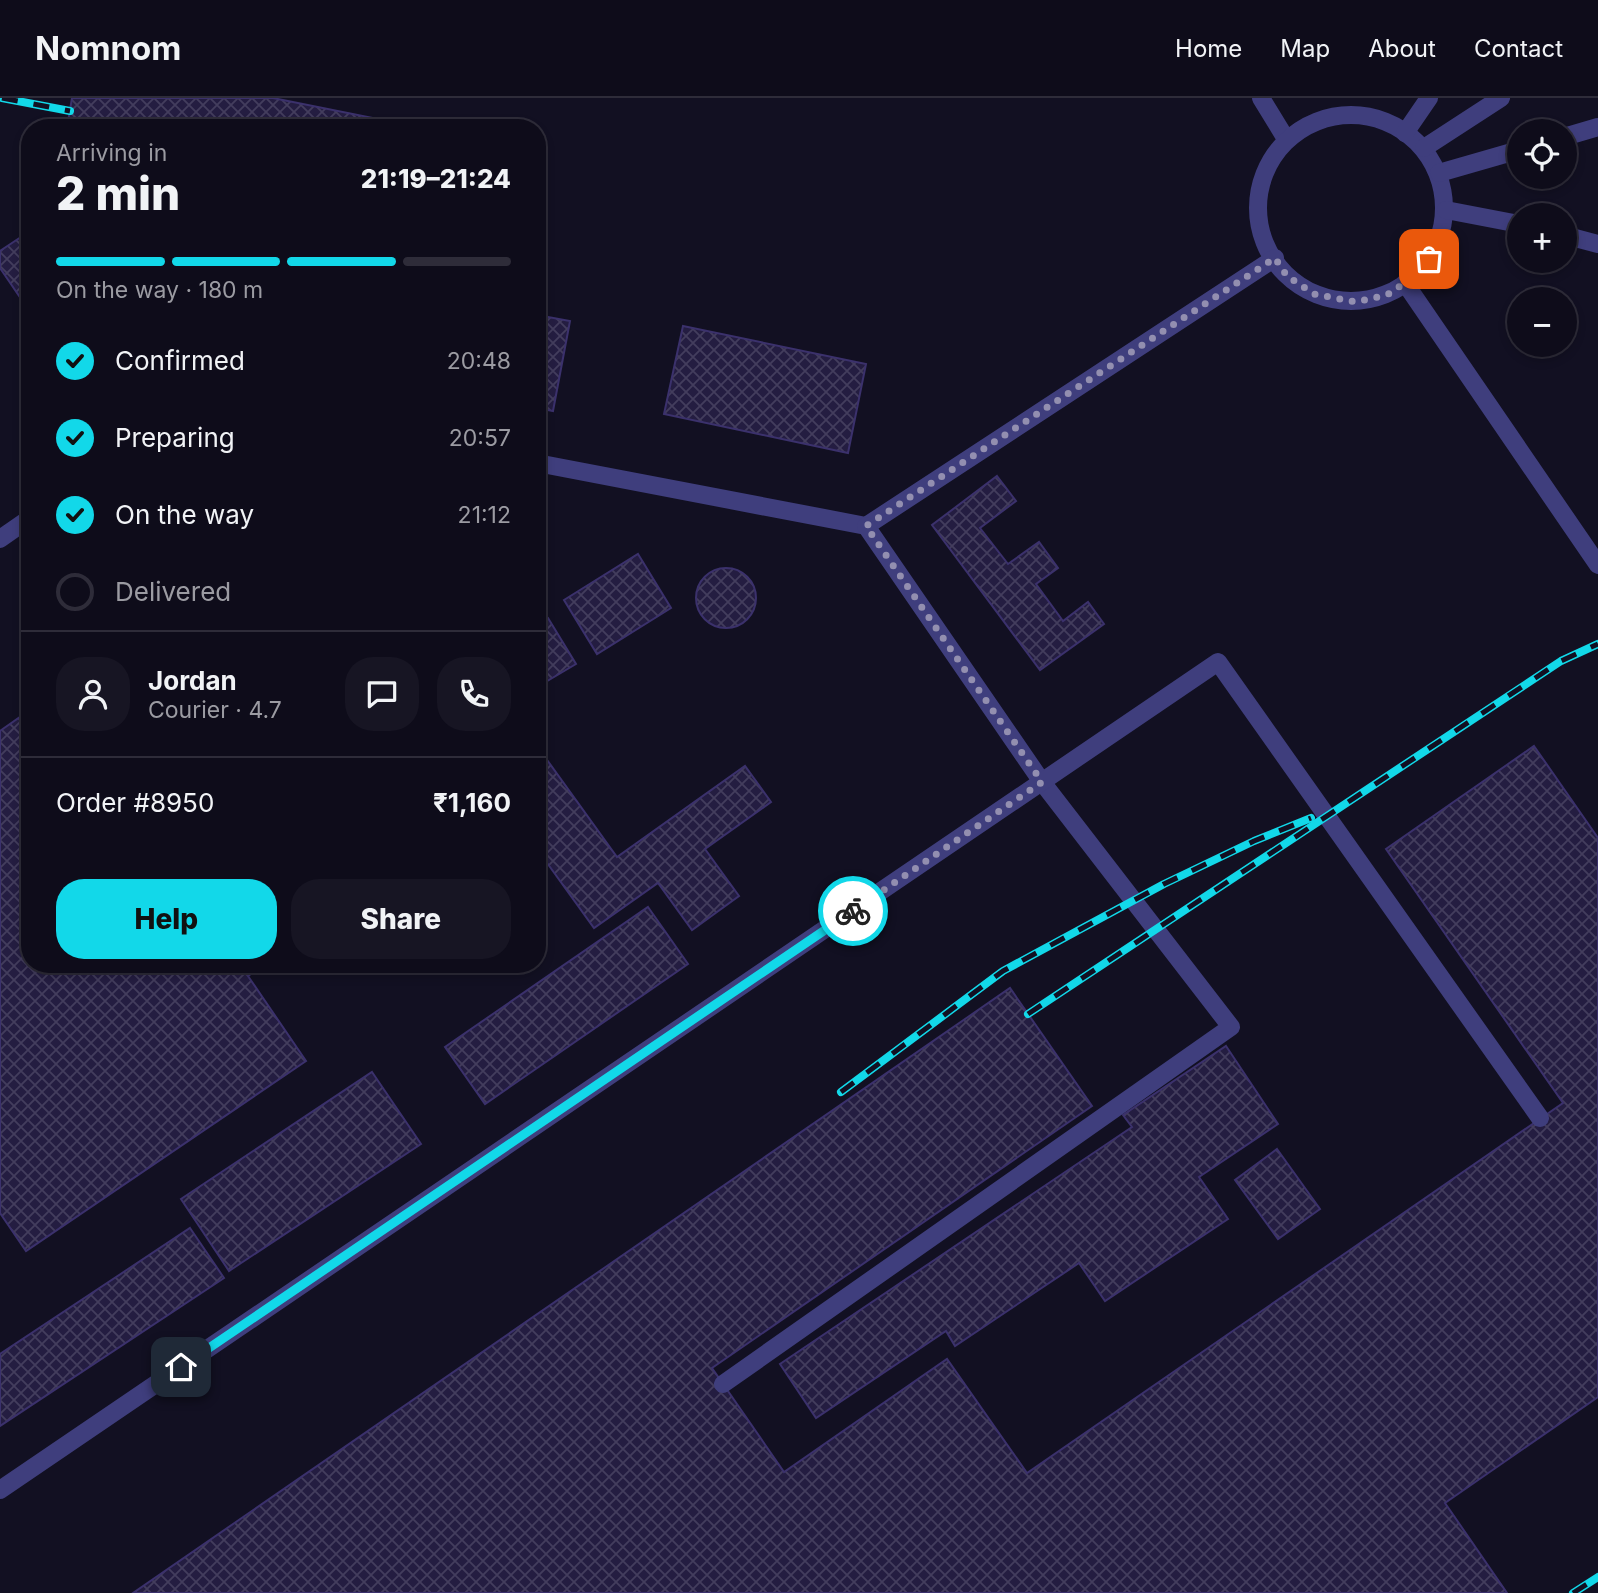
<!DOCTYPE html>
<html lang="en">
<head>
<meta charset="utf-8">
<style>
	:root { --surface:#0e0c1a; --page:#171523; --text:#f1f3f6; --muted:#9b9ba2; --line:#2e2c39; --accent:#12d8e9 }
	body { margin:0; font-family:Inter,sans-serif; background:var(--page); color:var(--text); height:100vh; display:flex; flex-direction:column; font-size:26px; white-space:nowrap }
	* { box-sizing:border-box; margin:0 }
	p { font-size:23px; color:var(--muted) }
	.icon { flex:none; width:38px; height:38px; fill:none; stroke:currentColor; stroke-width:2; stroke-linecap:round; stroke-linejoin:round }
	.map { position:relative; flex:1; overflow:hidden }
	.panel { position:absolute; left:21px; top:21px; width:525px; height:854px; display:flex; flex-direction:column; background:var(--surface); border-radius:28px; box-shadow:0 4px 10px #0003,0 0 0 2px var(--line) }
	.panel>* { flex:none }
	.fabs { position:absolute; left:1507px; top:21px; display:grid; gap:14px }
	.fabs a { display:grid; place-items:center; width:70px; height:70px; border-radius:50%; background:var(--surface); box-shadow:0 4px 10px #0003,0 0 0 2px var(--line); font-size:35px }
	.pin { position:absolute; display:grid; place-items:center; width:60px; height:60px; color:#fff; margin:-30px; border-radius:14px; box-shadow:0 4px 10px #0006 }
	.courier { position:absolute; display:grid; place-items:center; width:70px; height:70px; margin:-35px; border:5px solid #12d8e9; border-radius:50%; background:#fff; color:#222; box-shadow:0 2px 9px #0007 }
	.summary em { font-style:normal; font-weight:800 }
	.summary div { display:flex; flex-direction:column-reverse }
	.summary { display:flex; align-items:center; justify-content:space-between; height:119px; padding:0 35px }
	h1 { font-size:46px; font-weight:800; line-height:52px }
	.bar { display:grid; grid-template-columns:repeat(4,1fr); gap:10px 7px; align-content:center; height:84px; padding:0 35px }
	.bar i { height:9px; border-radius:5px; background:var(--line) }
	.bar .active { background:var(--accent) }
	.bar p { grid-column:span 4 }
	.line { display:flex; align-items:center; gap:18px; padding:0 35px; border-top:2px solid var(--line) }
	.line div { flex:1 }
	.round { display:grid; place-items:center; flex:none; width:74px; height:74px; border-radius:28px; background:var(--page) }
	ol { padding:0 35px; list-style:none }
	li { display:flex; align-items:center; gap:21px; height:77px }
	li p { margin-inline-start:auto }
	li .icon { padding:7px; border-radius:50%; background:var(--accent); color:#111; stroke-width:4 }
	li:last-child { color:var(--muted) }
	li i { width:38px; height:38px; border:4px solid var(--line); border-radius:50% }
	.button { display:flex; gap:14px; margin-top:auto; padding:14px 35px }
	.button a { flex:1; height:80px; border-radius:28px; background:var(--accent); color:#111; font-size:28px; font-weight:800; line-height:80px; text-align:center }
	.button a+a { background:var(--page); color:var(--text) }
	header { display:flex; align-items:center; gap:42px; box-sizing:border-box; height:98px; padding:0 35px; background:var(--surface); border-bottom:2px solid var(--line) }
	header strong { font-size:33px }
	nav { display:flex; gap:38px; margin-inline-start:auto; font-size:24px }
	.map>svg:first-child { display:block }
	.building { fill:url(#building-cross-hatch); stroke:#3b316c; stroke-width:2 }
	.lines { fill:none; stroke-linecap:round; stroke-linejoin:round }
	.lane { stroke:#3f3e7d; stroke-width:18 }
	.street { stroke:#3f3e7d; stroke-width:18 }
	.rail-casing { stroke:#12d8e9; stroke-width:8 }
	.rail { stroke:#121022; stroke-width:5; stroke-dasharray:16; stroke-linecap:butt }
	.done { stroke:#938fb0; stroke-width:7; stroke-dasharray:0 12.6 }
	.route { stroke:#12d8e9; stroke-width:9 }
</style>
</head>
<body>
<header>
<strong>Nomnom</strong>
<nav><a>Home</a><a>Map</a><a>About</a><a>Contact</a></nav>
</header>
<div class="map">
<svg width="1598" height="1495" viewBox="0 0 1598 1495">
	<defs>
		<pattern id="building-cross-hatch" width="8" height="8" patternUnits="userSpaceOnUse" patternTransform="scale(1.75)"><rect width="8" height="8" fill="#241d41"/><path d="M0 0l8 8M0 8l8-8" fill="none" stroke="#433d5d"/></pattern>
	</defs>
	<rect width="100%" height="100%" fill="#121022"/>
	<g class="building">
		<polygon points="72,0 273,0 398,25 398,30 67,30"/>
		<polygon points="30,133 30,214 0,170 0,153"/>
		<polygon points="537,217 570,223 553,313 537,310"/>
		<polygon points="683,228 866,266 848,355 664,316"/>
		<polygon points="997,378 1016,403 980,430 1008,466 1039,444 1058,470 1036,486 1063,523 1088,504 1104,526 1040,572 932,427"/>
		<polygon points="638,456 671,510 597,556 564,502"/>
		<circle cx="726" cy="500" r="30"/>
		<polygon points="548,520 576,566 537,589 537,526"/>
		<polygon points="30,612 30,866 266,866 248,878 306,963 26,1153 0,1115 0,633"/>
		<polygon points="537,648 617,759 745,668 771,704 705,751 739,798 692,832 658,785 594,830 537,751"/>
		<polygon points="1534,648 1598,740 1598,1299 1445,1405 1507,1495 133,1495 1010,890 1092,1008 712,1270 784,1374 947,1261 1027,1375 1563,1005 1386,751"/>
		<polygon points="648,809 688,866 485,1006 445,949"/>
		<polygon points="1226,948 1278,1026 1199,1079 1228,1121 1105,1203 1079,1165 955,1248 946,1233 816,1320 780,1266 1132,1029 1123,1017"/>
		<polygon points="372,974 421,1046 229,1173 181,1101"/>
		<polygon points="1277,1051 1320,1111 1278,1141 1235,1082"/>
		<polygon points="190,1130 224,1180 0,1328 0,1256"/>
	</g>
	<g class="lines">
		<g class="lane">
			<polyline points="1261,0 1286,41"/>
			<circle cx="1351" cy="110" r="93"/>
			<polyline points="1405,35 1429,0"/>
			<polyline points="1564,39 1598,29"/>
			<polyline points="1439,75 1519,52"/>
			<polyline points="1446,112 1519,126"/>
			<polyline points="1564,137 1598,146"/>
			<polyline points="1405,185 1598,467"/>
			<polyline points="537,365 866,428 1275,160"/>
			<polyline points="0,441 30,420"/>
			<polyline points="723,1286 1231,929 1042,684 866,428"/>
			<polyline points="0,1392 1218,564 1540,1020"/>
		</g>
		<polyline class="street" points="1424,50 1501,0"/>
		<defs>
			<g id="rail">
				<polyline points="2,0 70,13"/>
				<polyline points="1028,916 1561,563 1598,546"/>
				<polyline points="841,994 1003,873 1164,786 1254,743 1311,720"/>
				<polyline points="1573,1495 1598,1479"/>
			</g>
		</defs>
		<use href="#rail" class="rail-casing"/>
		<use href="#rail" class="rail"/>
	</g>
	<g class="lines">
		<polyline class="done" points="853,813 1042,684 866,428 1275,160 1287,178 1314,196 1356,204 1387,197 1419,175 1429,161"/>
		<polyline class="route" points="181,1269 853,813"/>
	</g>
</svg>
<div class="fabs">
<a><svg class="icon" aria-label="locate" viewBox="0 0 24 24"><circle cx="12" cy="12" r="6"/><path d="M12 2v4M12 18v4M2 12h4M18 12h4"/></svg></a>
<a>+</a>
<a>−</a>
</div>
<div class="pin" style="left:1429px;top:161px;background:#ea580c"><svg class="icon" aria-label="bag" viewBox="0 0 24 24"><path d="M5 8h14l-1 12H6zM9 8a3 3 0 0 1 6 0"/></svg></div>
<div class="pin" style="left:181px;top:1269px;background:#1f2937"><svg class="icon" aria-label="home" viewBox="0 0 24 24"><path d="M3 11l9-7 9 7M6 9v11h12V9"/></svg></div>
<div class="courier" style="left:853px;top:813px"><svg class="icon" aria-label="bike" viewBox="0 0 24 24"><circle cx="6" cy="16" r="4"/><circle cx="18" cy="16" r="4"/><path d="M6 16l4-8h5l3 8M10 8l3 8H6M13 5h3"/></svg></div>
<section class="panel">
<div class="summary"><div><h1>2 min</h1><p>Arriving in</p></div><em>21:19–21:24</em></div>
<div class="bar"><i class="active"></i><i class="active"></i><i class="active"></i><i></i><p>On the way · 180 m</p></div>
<ol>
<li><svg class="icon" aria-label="check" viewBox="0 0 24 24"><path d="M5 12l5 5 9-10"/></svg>Confirmed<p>20:48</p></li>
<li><svg class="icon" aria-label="check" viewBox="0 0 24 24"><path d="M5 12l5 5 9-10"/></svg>Preparing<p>20:57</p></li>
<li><svg class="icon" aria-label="check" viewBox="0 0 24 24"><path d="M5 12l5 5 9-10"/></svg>On the way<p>21:12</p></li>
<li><i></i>Delivered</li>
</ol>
<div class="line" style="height:126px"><a class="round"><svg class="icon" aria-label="person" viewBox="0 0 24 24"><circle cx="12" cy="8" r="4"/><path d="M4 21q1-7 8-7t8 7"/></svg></a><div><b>Jordan</b><p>Courier · 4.7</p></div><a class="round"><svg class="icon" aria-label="chat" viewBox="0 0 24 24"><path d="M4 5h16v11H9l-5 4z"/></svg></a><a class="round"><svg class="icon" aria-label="phone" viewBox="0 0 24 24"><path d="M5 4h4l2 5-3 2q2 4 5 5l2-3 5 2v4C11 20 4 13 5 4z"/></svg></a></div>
<div class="line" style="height:91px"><div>Order #8950</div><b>₹1,160</b></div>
<div class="button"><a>Help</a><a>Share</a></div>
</section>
</div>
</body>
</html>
